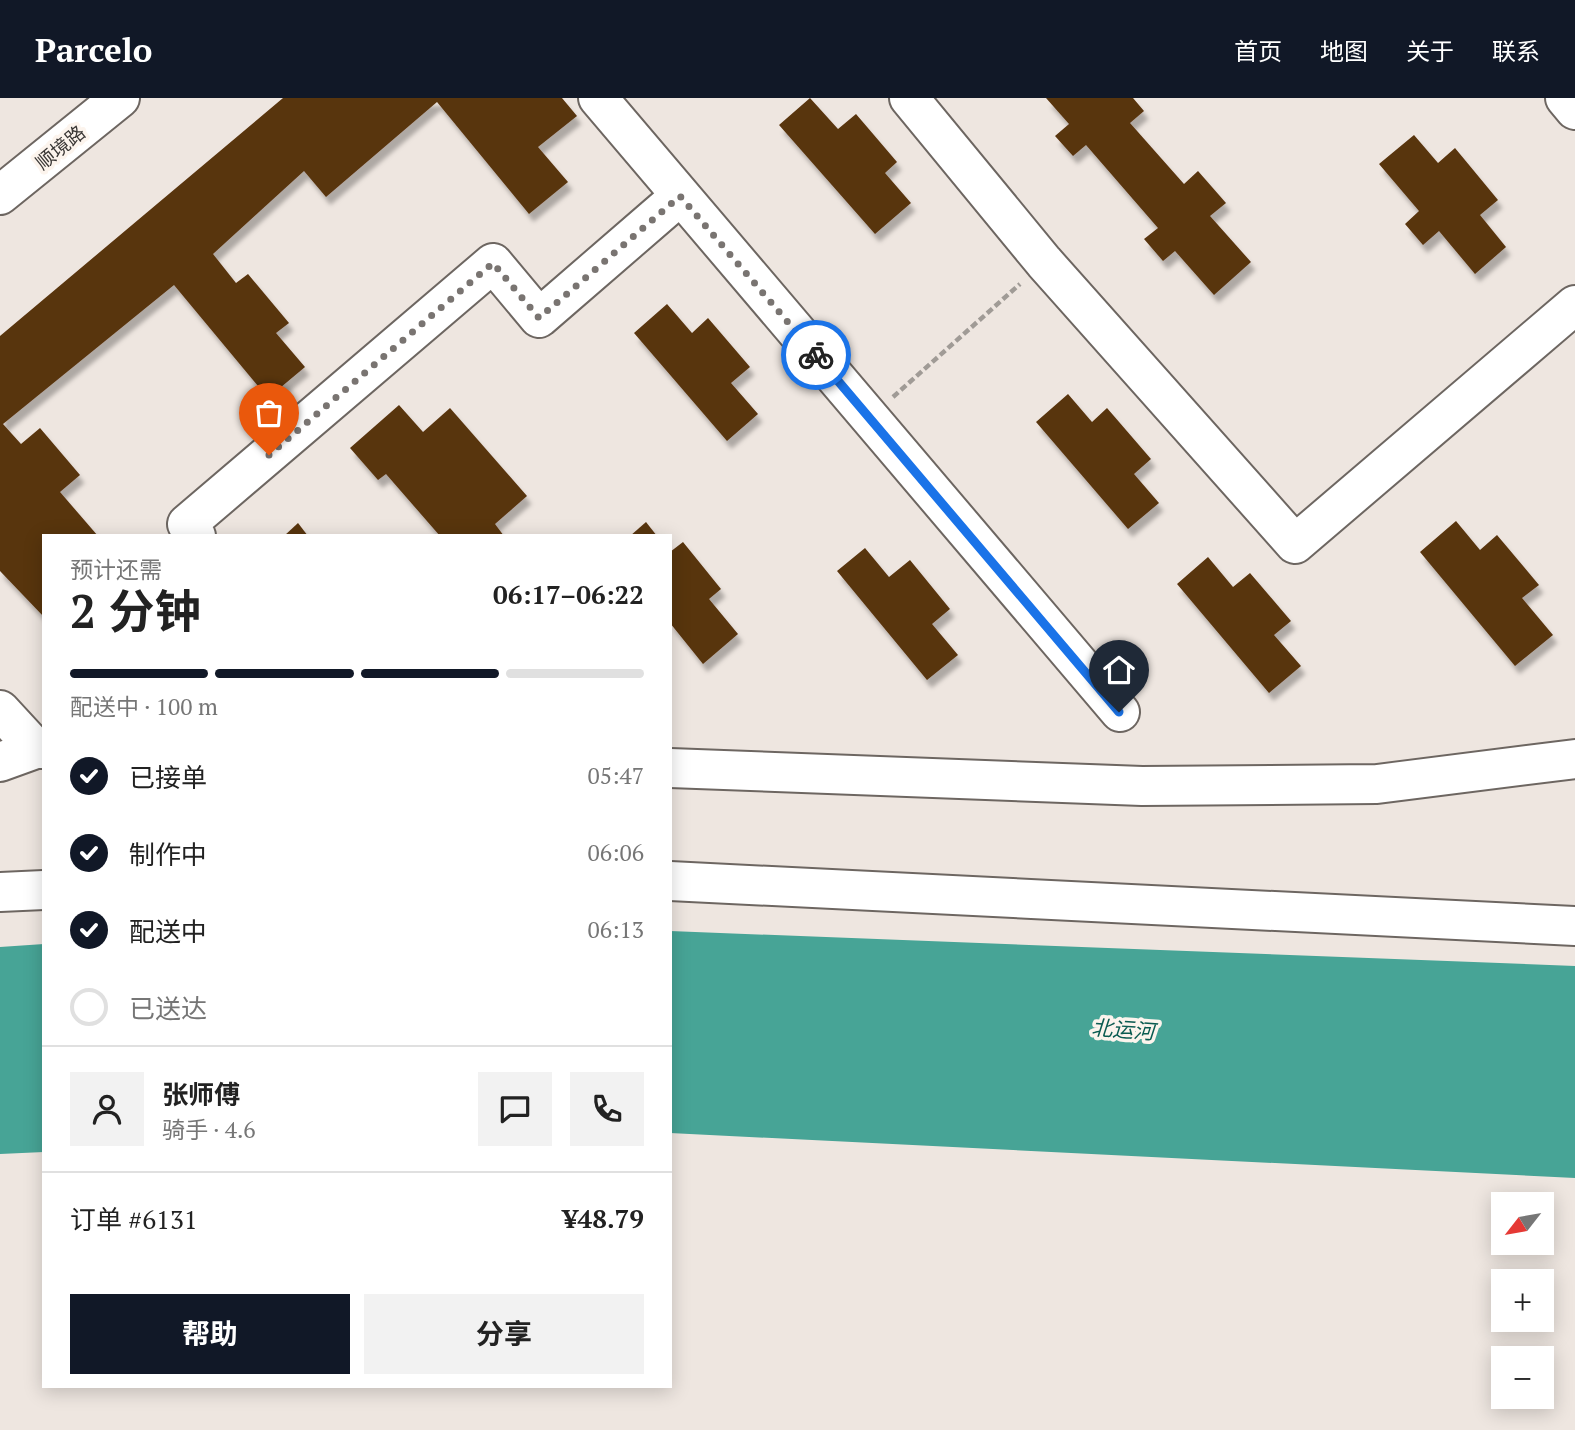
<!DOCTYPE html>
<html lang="zh">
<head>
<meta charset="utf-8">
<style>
	:root { --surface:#fff; --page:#f2f2f2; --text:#222; --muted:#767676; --line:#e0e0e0; --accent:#111827 }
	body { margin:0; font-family:"PT Serif","Noto Sans SC",serif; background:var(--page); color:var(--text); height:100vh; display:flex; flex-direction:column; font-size:26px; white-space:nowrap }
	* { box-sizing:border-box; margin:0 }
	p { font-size:23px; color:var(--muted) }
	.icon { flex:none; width:38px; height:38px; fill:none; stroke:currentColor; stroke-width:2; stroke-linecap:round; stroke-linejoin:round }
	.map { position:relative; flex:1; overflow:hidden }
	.details { position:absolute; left:42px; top:436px; width:630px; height:854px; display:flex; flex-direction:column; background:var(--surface); border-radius:0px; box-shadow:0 4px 18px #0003 }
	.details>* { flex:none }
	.needle { width:46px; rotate:239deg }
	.controls { position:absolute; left:1491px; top:1094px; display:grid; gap:14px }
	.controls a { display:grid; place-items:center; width:63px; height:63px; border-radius:0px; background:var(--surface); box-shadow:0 4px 18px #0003; font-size:35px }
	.pin { position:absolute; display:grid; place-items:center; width:60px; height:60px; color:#fff; margin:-72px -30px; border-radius:50% 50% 50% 0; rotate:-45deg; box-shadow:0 0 7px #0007 }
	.pin .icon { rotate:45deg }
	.courier { position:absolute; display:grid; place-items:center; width:70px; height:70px; margin:-35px; border:5px solid #1a73e8; border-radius:50%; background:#fff; color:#222; box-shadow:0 2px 9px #0007 }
	.head em { font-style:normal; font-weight:700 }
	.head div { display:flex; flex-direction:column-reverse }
	.head { display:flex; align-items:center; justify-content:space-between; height:119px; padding:0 28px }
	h1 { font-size:46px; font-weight:700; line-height:52px }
	.bar { display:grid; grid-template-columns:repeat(4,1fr); gap:10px 7px; align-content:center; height:84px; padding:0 28px }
	.bar i { height:9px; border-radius:5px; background:var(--line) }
	.bar .on { background:var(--accent) }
	.bar p { grid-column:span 4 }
	.line { display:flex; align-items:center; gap:18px; padding:0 28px; border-top:2px solid var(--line) }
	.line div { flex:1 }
	.round { display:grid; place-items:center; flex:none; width:74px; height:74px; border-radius:0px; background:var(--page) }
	ol { padding:0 28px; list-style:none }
	li { display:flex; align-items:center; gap:21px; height:77px }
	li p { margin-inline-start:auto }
	li .icon { padding:7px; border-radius:50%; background:var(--accent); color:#fff; stroke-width:4 }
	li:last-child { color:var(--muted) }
	li i { width:38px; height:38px; border:4px solid var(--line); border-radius:50% }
	.primary-button { display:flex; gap:14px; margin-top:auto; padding:14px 28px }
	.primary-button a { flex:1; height:80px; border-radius:0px; background:var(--accent); color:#fff; font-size:28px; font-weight:700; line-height:80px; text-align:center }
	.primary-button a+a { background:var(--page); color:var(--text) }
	header { display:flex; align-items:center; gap:42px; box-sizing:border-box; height:98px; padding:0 35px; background:var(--accent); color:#fff }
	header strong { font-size:33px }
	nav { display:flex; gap:38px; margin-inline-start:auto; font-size:24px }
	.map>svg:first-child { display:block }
	.water { fill:#47a496 }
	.building { fill:#593410; filter:url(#shadow) }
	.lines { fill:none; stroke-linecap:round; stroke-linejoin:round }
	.minor-casing { stroke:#6d6661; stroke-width:42 }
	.major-casing { stroke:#6d6661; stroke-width:42 }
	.path { stroke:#a09b96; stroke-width:4.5; stroke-dasharray:7 3.5; stroke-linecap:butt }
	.minor { stroke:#fff; stroke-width:38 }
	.major { stroke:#fff; stroke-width:38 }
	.done { stroke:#797471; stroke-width:7; stroke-dasharray:0 12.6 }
	.route { stroke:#1a73e8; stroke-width:9 }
	.labels { text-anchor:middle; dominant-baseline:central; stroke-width:7; stroke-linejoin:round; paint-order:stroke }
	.street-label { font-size:19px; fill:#3a3735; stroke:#fcf4ed }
	.water-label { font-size:21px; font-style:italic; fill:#0b5b51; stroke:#fcf4ed }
</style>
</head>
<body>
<header>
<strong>Parcelo</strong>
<nav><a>首页</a><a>地图</a><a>关于</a><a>联系</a></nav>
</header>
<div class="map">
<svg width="1575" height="1332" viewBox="0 0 1575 1332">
	<defs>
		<filter id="shadow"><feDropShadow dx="4.5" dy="8" stdDeviation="2" flood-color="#0004"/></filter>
	</defs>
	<rect width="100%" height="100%" fill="#eee6e0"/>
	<g class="water">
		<polygon points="670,833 1575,868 1575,1080 670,1035"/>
		<polygon points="44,846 44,1054 0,1056 0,849"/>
	</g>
	<g class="building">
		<polygon points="283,0 562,0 577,18 538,49 568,84 529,116 437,4 326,99 304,73 213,156 236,185 248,176 289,225 276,235 305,269 268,300 174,187 3,326 21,346 40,330 80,377 60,394 98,438 44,438 44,519 0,473 0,238"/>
		<polygon points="810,0 838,31 856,16 897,64 885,75 911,105 875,136 779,27"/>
		<polygon points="1046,0 1133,0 1144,13 1130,25 1184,86 1198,73 1226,105 1210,118 1251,164 1214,197 1175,153 1163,163 1144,141 1158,130 1086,47 1073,58 1055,38 1069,26"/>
		<polygon points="1414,37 1438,65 1455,50 1498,102 1480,117 1506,149 1475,176 1439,133 1423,147 1405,126 1419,113 1379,66"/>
		<polygon points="667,206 692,235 708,220 750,269 731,285 758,316 727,343 634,235"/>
		<polygon points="1068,296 1092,324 1107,310 1151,361 1134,376 1159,405 1128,431 1036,324"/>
		<polygon points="399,307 423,334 450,310 527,398 495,426 504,438 440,438 386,376 378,382 350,350"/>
		<polygon points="1456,423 1480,452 1497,437 1539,487 1522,500 1553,537 1515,568 1420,454"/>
		<polygon points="646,424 657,438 630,438"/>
		<polygon points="298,425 308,438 284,438"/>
		<polygon points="683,444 721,491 709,501 738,536 703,566 670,525 670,454"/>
		<polygon points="865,450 889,479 910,462 950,511 932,526 958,557 927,582 837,473"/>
		<polygon points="1208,459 1233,489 1250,475 1291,523 1274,537 1301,568 1269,595 1177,486"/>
	</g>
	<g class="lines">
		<defs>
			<g id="minor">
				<polyline points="598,0 1120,614"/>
				<polyline points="909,0 1044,164 1295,446 1575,207"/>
				<polyline points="1565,0 1575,12"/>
				<polyline points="196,438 187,426 493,165 539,220 680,98"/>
				<polyline points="0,664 36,651 44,651"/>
				<polyline points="670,670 1142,688 1377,686 1575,661"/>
				<polyline points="670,783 1575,828"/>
				<polyline points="0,794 44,792"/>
			</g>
			<g id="major">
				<polyline points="0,97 120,0"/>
				<polyline points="0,612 36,651"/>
			</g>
		</defs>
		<use href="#minor" class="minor-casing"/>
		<use href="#major" class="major-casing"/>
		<polyline class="path" points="893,299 1020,186"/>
		<use href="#minor" class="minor"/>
		<use href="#major" class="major"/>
	</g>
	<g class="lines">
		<polyline class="done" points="269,357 493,165 539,220 680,98 816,257"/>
		<polyline class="route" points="816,257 1119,614"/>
	</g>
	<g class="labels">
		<g class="street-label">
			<text transform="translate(60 49) rotate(-39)">顺境路</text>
		</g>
		<g class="water-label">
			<text transform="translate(1123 931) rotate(4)">北运河</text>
		</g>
	</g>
</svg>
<div class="controls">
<a><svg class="needle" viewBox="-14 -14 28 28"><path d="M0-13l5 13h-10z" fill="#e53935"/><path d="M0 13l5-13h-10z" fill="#767676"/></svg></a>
<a>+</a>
<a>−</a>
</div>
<div class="pin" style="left:269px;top:357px;background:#ea580c"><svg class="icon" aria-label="bag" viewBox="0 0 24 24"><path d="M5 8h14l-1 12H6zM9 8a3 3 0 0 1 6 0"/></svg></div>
<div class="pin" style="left:1119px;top:614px;background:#1f2937"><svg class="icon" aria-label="home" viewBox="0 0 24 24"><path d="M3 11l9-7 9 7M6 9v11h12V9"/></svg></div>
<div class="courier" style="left:816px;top:257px"><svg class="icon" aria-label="bike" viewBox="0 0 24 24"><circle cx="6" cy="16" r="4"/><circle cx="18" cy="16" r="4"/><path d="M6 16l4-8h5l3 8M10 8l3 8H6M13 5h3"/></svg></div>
<section class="details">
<div class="head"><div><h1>2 分钟</h1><p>预计还需</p></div><em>06:17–06:22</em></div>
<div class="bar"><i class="on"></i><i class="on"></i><i class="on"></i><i></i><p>配送中 · 100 m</p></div>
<ol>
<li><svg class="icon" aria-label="check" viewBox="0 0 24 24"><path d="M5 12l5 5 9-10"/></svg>已接单<p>05:47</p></li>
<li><svg class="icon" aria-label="check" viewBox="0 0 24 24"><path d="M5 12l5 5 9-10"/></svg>制作中<p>06:06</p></li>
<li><svg class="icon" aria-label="check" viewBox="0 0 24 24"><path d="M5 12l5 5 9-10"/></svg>配送中<p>06:13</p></li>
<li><i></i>已送达</li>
</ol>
<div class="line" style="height:126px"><a class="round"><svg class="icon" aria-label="person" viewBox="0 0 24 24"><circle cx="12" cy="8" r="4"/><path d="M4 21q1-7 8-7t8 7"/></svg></a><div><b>张师傅</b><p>骑手 · 4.6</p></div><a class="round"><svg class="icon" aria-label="chat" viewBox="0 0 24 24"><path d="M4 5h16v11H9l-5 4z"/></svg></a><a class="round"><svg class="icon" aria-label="phone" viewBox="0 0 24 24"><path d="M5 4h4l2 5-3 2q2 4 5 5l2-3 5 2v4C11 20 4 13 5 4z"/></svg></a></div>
<div class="line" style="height:91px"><div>订单 #6131</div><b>¥48.79</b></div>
<div class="primary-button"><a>帮助</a><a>分享</a></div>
</section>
</div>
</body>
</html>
